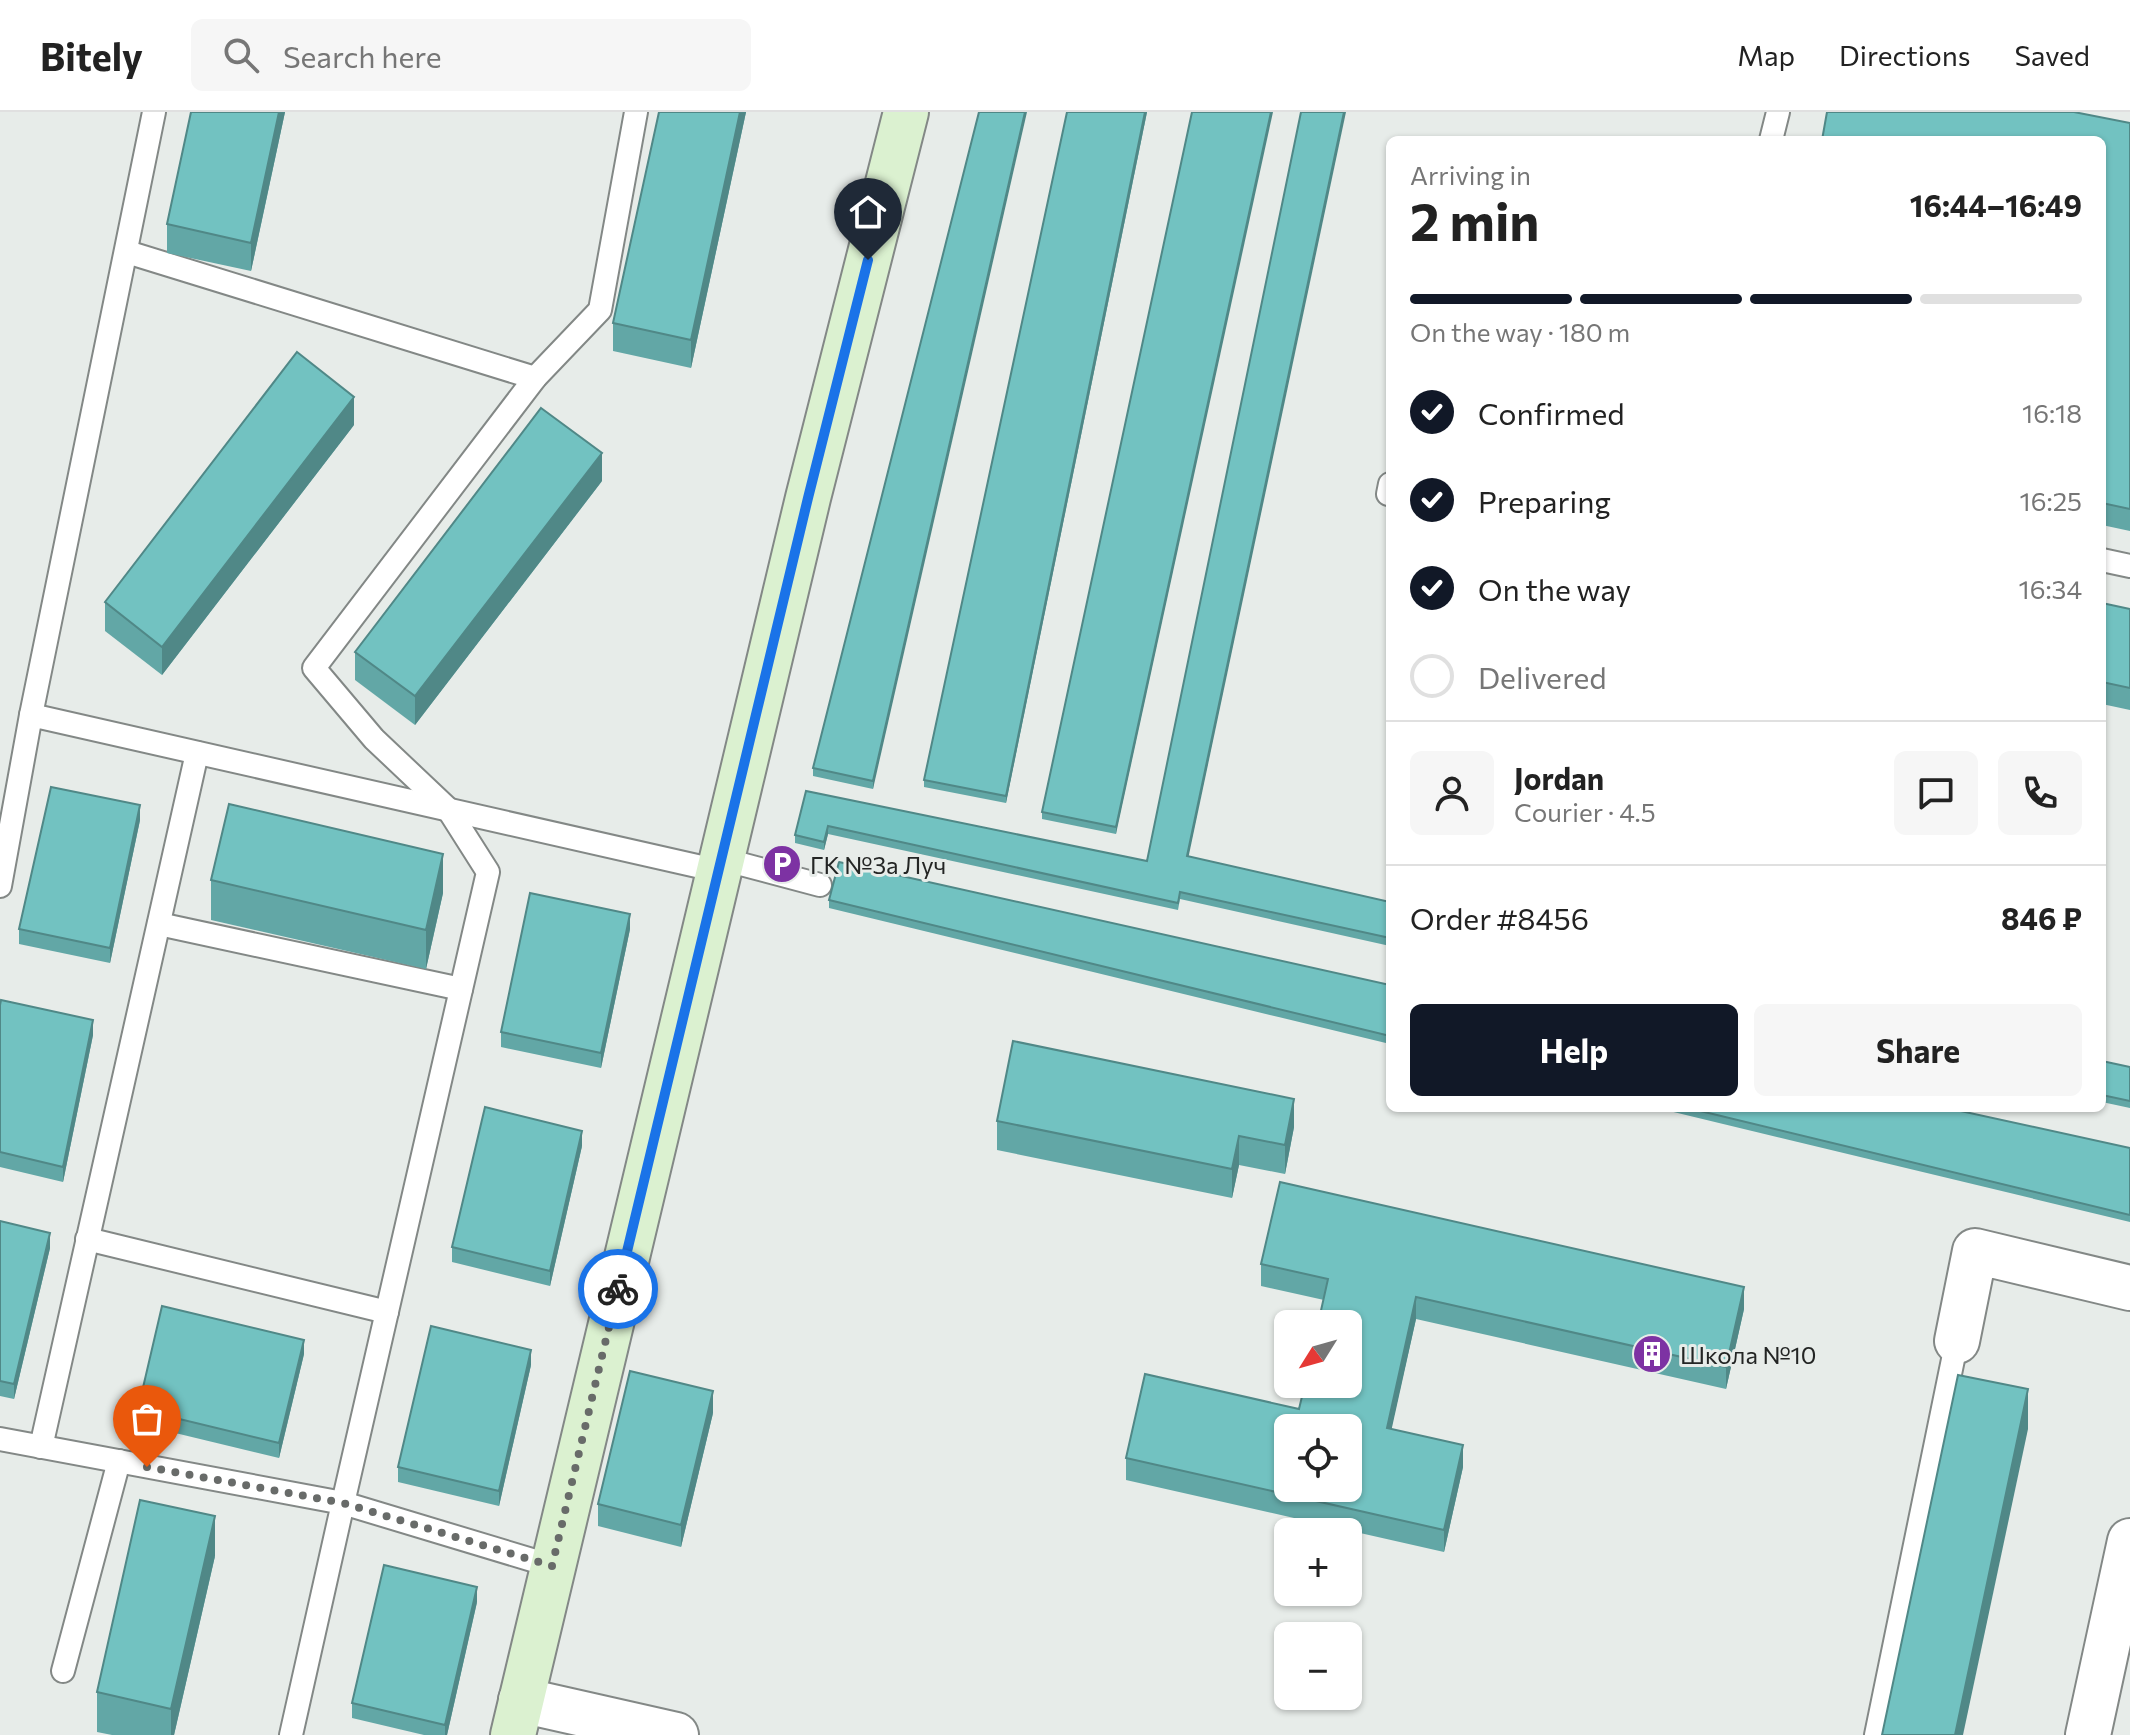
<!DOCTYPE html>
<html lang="en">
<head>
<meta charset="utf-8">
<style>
	:root { --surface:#fff; --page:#f6f6f6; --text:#222; --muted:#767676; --line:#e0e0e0; --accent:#111827 }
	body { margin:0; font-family:Commissioner,sans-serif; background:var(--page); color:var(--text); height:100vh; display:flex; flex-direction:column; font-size:30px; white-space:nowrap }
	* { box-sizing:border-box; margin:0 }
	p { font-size:26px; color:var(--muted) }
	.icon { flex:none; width:44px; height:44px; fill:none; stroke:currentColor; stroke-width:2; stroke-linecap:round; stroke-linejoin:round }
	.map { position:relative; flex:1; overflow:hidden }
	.sheet { position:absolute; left:1386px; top:24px; width:720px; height:976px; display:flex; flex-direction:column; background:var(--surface); border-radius:12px; box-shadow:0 2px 6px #0004 }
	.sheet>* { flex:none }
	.needle { width:52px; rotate:233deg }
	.buttons { position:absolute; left:1274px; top:1198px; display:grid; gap:16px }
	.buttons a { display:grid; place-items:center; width:88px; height:88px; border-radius:12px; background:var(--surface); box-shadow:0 2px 6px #0004; font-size:40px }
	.pin { position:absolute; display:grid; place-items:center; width:68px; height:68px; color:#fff; margin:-82px -34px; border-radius:50% 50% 50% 0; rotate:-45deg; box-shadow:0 0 8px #0007 }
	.pin .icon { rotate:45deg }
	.courier { position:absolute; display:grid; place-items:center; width:80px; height:80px; margin:-40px; border:6px solid #1a73e8; border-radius:50%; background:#fff; color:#222; box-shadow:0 2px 10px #0007 }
	.headline em { font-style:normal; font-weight:700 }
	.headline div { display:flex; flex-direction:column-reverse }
	.headline { display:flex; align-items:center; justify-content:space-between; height:136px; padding:0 24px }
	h1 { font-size:52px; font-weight:700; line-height:60px }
	.bar { display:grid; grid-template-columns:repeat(4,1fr); gap:12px 8px; align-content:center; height:96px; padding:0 24px }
	.bar i { height:10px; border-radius:6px; background:var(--line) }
	.bar .active { background:var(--accent) }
	.bar p { grid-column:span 4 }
	.line { display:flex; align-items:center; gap:20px; padding:0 24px; border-top:2px solid var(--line) }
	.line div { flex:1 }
	.round { display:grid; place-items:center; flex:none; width:84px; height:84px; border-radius:12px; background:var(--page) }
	ol { padding:0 24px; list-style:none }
	li { display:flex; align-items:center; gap:24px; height:88px }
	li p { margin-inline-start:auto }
	li .icon { padding:8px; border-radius:50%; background:var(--accent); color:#fff; stroke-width:4 }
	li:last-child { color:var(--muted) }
	li i { width:44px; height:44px; border:4px solid var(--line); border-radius:50% }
	.primary-button { display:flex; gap:16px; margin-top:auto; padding:16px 24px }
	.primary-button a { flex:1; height:92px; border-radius:12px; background:var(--accent); color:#fff; font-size:32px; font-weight:700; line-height:92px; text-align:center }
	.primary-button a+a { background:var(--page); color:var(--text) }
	header { display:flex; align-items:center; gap:48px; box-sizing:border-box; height:112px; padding:0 40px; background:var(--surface); border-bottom:2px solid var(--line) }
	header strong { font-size:38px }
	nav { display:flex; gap:44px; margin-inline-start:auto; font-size:28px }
	.search { width:560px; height:72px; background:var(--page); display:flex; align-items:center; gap:20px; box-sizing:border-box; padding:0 28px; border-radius:12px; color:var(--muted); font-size:30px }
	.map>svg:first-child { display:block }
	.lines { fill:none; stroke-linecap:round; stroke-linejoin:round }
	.lane-casing { stroke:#838886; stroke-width:26 }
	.street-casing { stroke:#838886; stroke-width:48 }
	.secondary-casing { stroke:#838886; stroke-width:48 }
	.lane { stroke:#fff; stroke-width:22 }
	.street { stroke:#fff; stroke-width:44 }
	.secondary { stroke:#dbf1d0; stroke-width:44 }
	.wall { fill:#62a7a6 }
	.shaded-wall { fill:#508887 }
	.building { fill:#72c2c1; stroke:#508887; stroke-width:2; fill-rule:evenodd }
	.done { stroke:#686b69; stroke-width:8; stroke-dasharray:0 14.4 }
	.route { stroke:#1a73e8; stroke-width:10 }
	.labels { text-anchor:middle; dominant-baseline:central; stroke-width:6; stroke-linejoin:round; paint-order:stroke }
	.poi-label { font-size:24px; fill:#232524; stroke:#e7ece9; text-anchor:start }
</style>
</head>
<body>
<header>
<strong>Bitely</strong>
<div class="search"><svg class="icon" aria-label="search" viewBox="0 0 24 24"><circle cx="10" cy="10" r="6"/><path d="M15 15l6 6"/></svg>Search here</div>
<nav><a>Map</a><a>Directions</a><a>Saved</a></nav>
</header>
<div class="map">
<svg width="2130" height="1623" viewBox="0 0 2130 1623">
	<rect width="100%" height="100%" fill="#e7ece9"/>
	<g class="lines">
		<defs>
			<g id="lane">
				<polyline points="1771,28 1778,0"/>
				<polyline points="127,140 535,266"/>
				<polyline points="1388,382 1390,372"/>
				<polyline points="2102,448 2130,454"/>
				<polyline points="31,603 154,0"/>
				<polyline points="722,747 820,773"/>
				<polyline points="0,774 31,603 719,759"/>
				<polyline points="159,812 461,877"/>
				<polyline points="87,1127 387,1200"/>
				<polyline points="0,1327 343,1391 291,1623"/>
				<polyline points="41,1335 197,641"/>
				<polyline points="552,1454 343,1391 488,760 448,697 374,627 314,556 535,266 600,198 636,0"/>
				<polyline points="63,1559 119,1349"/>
				<polyline points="1876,1623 1958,1223"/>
			</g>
			<g id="street">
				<polyline points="1957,1229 1975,1139 2130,1176"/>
				<polyline points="521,1588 676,1623"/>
				<polyline points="2088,1623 2130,1429"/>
			</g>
			<polyline id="secondary" points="513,1623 808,386 906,0"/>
		</defs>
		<use href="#lane" class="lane-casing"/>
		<use href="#street" class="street-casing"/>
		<use href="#secondary" class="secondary-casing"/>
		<use href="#lane" class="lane"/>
		<use href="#street" class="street"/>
		<use href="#secondary" class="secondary"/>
	</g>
	<g class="wall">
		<polygon points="191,0 285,0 251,159 167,141 167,112"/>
		<polygon points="659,0 746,0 691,256 613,239 613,211"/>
		<polygon points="979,0 873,677 813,664 813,656"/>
		<polygon points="1067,0 1147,0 1006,691 924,675 924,668"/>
		<polygon points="1192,0 1116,722 1042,707 1042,700"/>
		<polygon points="2130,11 2130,419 2102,413 2102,28"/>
		<polygon points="354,313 162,563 105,519 105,490"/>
		<polygon points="602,369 415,613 355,568 355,540"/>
		<polygon points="2102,491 2130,497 2130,598 2102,592"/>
		<polygon points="806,679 1147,749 1189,745 1390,790 1390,834 1180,787 1178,798 828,722 824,738 795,731 795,723"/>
		<polygon points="140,708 110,851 19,832 19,817"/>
		<polygon points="211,768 443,781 426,857 211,808"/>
		<polygon points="829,788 1390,873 1390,932 829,796"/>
		<polygon points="630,817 601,956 501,935 501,920"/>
		<polygon points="0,893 93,923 63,1070 0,1055"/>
		<polygon points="2102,949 2130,955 2130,996 2102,990"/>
		<polygon points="1657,996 1947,996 2130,1036 2130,1110"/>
		<polygon points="997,1009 1294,1015 1285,1062 1239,1053 1232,1086 997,1038"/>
		<polygon points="582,1034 550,1174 452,1150 452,1135"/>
		<polygon points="0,1109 50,1136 14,1287 0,1284"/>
		<polygon points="1261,1152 1744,1197 1726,1277 1416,1207 1391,1317 1463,1355 1444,1440 1126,1368 1126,1346 1299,1297 1324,1188 1261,1174"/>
		<polygon points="304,1242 279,1346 138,1312 138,1297"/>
		<polygon points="531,1253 499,1394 398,1370 398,1355"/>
		<polygon points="713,1301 681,1435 598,1414 598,1392"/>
		<polygon points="215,1444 174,1623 112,1623 97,1620 97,1580"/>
		<polygon points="477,1490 447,1623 424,1623 352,1606 352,1591"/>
	</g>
	<g class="shaded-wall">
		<polygon points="279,0 285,0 251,159 251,131"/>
		<polygon points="740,0 746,0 691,256 691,228"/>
		<polygon points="1025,0 1027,0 873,677 873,669"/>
		<polygon points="1145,0 1147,0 1006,691 1006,684"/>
		<polygon points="1271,0 1273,0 1116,722 1116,715"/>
		<polygon points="1344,0 1346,0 1187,752 1187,744"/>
		<polygon points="354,285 354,313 162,563 162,535"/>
		<polygon points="602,341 602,369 415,613 415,584"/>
		<polygon points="140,693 140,708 110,851 110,836"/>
		<polygon points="828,714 828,722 824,738 824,730"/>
		<polygon points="443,742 443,781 426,857 426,818"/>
		<polygon points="630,802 630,817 601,956 601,941"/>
		<polygon points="93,908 93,923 63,1070 63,1055"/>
		<polygon points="1294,987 1294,1015 1285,1062 1285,1033"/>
		<polygon points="582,1019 582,1034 550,1174 550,1159"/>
		<polygon points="1239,1024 1239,1053 1232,1086 1232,1057"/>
		<polygon points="50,1121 50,1136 14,1287 14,1272"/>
		<polygon points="1744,1175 1744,1197 1726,1277 1726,1255"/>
		<polygon points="1416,1185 1416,1207 1387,1338 1387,1316"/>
		<polygon points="304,1228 304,1242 279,1346 279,1331"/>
		<polygon points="531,1238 531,1253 499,1394 499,1379"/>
		<polygon points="2028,1277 2028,1317 1963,1623 1955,1623"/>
		<polygon points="713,1279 713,1301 681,1435 681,1413"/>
		<polygon points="1463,1333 1463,1355 1444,1440 1444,1418"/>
		<polygon points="215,1404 215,1444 174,1623 171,1623 171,1597"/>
		<polygon points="477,1475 477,1490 447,1623 445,1623 445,1613"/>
	</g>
	<g class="building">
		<polygon points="191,0 279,0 251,131 167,112"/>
		<polygon points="659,0 740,0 691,228 613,211"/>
		<polygon points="979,0 1025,0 873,669 813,656"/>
		<polygon points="1067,0 1145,0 1006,684 924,668"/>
		<polygon points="1192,0 1271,0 1116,715 1042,700"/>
		<polygon points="1301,0 1344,0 1187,744 1390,790 1390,826 1180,780 1178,791 828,714 824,730 795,723 806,679 1147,749"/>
		<polygon points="1827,0 2074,0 2130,11 2130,397 2102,391 2102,28 1822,28"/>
		<polygon points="297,240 354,285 162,535 105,490"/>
		<polygon points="541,296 602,341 415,584 355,540"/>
		<polygon points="2102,491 2130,497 2130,576 2102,570"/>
		<polygon points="51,675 140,693 110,836 19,817"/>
		<polygon points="229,692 443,742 426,818 211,768"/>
		<polygon points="839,750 1390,873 1390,924 829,788"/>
		<polygon points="530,781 630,802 601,941 501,920"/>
		<polygon points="1,888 93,908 63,1055 0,1040 0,893"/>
		<polygon points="1013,929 1294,987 1285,1033 1239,1024 1232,1057 997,1009"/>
		<polygon points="2102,949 2130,955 2130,989 2102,983"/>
		<polygon points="485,995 582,1019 550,1159 452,1135"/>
		<polygon points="1688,996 1947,996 2130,1036 2130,1103"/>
		<path d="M1280 1070 1744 1175 1726 1255 1416 1185 1387 1316 1463 1333 1444 1418 1126 1346 1145 1262 1299 1297 1305 1272H1348V1212H1318L1328 1167 1261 1152ZM1288 1316H1348V1376H1288Z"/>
		<polygon points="0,1109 50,1121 14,1272 0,1269"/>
		<polygon points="162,1194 304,1228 279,1331 138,1297"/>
		<polygon points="431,1214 531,1238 499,1379 398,1355"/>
		<polygon points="630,1259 713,1279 681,1413 598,1392"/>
		<polygon points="1958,1263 2028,1277 1955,1623 1882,1623"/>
		<polygon points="140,1388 215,1404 171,1597 97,1580"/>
		<polygon points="384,1453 477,1475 445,1613 352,1591"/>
	</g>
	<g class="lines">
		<polyline class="done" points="147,1355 343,1391 552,1454 618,1177"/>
		<polyline class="route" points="618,1177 808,386 868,148"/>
	</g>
	<defs>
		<symbol id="parking-disc" viewBox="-11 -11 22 22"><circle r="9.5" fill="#7d32a3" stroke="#e7ece9"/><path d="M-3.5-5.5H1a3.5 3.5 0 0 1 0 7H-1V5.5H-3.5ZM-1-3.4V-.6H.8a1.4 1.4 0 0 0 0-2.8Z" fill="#fff"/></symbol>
		<symbol id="building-disc" viewBox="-11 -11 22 22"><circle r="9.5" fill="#7d32a3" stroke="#e7ece9"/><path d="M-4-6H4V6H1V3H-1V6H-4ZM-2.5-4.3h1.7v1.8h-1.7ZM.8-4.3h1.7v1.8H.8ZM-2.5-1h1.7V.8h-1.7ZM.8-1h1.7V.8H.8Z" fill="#fff"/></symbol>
	</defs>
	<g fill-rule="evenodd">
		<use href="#parking-disc" x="760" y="730" width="44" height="44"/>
		<use href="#building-disc" x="1630" y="1220" width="44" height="44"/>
	</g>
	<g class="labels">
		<g class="poi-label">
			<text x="810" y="752">ГК №3а Луч</text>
			<text x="1680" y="1242">Школа №10</text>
		</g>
	</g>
</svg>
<div class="buttons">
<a><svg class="needle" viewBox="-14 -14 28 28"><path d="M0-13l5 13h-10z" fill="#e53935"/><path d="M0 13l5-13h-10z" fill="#767676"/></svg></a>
<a><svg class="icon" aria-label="locate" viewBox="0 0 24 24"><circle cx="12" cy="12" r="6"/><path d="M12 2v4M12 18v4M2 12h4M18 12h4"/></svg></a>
<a>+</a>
<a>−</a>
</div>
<div class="pin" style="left:147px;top:1355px;background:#ea580c"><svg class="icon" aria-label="bag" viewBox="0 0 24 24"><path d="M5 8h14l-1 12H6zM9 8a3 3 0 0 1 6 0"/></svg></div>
<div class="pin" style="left:868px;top:148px;background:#1f2937"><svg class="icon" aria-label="home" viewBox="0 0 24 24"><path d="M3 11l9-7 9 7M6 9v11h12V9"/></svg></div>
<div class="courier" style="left:618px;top:1177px"><svg class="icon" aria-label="bike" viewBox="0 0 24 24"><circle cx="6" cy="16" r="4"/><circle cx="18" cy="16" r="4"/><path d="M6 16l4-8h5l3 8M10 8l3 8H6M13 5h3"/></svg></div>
<section class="sheet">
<div class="headline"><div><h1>2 min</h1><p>Arriving in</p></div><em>16:44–16:49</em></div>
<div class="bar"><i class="active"></i><i class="active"></i><i class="active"></i><i></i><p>On the way · 180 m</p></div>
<ol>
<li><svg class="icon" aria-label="check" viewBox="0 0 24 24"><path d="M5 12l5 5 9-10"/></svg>Confirmed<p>16:18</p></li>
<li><svg class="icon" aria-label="check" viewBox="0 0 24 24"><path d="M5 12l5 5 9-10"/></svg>Preparing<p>16:25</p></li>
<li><svg class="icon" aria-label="check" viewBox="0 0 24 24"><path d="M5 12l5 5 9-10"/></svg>On the way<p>16:34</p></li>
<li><i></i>Delivered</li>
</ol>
<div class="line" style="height:144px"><a class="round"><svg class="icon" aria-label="person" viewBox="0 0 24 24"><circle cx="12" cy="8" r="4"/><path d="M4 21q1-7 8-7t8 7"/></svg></a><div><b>Jordan</b><p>Courier · 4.5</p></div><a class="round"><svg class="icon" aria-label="chat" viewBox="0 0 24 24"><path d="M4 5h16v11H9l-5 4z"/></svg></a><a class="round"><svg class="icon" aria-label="phone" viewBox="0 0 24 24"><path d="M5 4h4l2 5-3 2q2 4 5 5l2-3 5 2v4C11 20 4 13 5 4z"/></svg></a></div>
<div class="line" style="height:104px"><div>Order #8456</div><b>846 ₽</b></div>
<div class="primary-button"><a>Help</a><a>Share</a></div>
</section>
</div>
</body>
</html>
